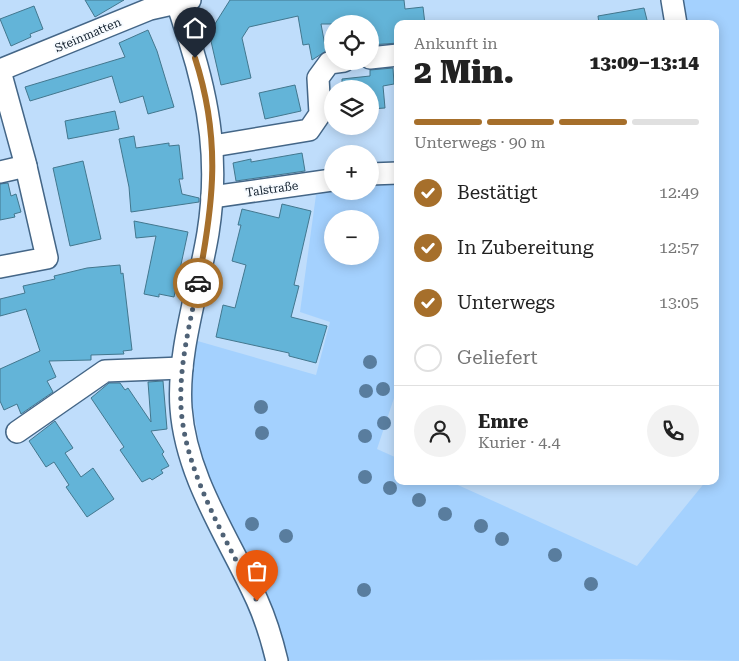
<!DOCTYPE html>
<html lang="de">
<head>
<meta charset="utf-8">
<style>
	:root { --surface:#fff; --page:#f2f2f2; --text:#222; --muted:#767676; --line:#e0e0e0; --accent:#a66f2b }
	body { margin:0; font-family:"Roboto Serif",serif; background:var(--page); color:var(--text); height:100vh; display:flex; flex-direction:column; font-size:19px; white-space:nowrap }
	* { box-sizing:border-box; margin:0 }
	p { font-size:16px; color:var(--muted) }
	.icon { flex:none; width:28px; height:28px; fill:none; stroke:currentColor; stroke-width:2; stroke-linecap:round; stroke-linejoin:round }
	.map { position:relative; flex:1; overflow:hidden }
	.details { position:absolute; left:394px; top:20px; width:325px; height:465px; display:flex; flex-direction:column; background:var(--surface); border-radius:10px; box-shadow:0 2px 12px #0003 }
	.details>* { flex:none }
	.tools { position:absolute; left:324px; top:15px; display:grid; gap:10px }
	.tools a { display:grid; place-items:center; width:55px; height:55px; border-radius:50%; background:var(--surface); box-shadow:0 2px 12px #0003; font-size:25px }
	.pin { position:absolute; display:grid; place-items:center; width:42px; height:42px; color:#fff; margin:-51px -21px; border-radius:50% 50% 50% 0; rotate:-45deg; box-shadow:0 0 5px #0007 }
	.pin .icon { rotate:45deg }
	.courier { position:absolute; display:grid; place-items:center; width:50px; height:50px; margin:-25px; border:4px solid #a66f2b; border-radius:50%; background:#fff; color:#222; box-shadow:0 1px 6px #0007 }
	.headline em { font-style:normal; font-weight:800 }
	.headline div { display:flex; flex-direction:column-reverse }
	.headline { display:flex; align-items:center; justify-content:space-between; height:85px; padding:0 20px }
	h1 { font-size:32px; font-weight:800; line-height:38px }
	.bar { display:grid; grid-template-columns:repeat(4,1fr); gap:8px 5px; align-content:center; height:60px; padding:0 20px }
	.bar i { height:6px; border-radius:4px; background:var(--line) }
	.bar .active { background:var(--accent) }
	.bar p { grid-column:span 4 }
	.line { display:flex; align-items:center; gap:12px; padding:0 20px; border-top:1px solid var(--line) }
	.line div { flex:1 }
	.round { display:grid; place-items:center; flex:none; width:52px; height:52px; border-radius:26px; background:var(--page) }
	ol { padding:0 20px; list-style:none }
	li { display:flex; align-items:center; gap:15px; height:55px }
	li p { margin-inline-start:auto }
	li .icon { padding:5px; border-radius:50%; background:var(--accent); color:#fff; stroke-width:4 }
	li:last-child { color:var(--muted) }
	li i { width:28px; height:28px; border:2px solid var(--line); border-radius:50% }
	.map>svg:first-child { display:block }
	.green { fill:#a4d1fe; fill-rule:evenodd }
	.building { fill:#63b4d8; stroke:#43778e }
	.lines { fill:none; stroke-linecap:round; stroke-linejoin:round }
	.minor-casing { stroke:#446687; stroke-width:24 }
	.minor { stroke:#fff; stroke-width:21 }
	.tree { fill:#597d9e }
	.done { stroke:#4f6276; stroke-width:5; stroke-dasharray:0 9 }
	.route { stroke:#a66f2b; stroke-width:6 }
	.labels { text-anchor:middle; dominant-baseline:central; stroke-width:4; stroke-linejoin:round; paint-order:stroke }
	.street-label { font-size:12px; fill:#12202e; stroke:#f7fbff }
</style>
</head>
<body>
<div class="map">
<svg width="739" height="661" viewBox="0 0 739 661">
	<rect width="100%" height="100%" fill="#bfddfb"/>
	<path class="green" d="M677 0H739V661L625 659 264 661C257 619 233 580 214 542 202 518 192 493 181 469L201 455 192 401 194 340 316 375 330 322 300 312 316 195 332 191H370V183L397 182V381L396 392 377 449 397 458 398 481H449L637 566 706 481H715V24H681ZM332 219H370V256H332Z"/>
	<g class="building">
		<polygon points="85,0 124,0 95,17"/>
		<polygon points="230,0 404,0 405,9 423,7 425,24 398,24 398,43 370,45 370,24 321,24 326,51 312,60 309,44 303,45 298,16 249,27 242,38 251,78 221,85 208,28 213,27"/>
		<polygon points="34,6 43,29 30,34 31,37 11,46 0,19"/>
		<polygon points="644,8 648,24 599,24 598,16"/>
		<polygon points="148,30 157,51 174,107 148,114 143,96 120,103 112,76 30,101 25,87 125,57 119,43"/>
		<polygon points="393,68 394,84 383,86 385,108 370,109 370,89 342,89 342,79 370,76 370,70"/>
		<polygon points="295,85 301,111 265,119 259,93"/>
		<polygon points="115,111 119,129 68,139 65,121"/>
		<polygon points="134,136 136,148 169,143 169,146 179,145 183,179 179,179 182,194 199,198 199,202 131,212 129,187 119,139"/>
		<polygon points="302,153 305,171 236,181 233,163 251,159 251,162"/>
		<polygon points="83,161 101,239 70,246 53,168"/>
		<polygon points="8,183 11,196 16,194 21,212 14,214 15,217 0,220 0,184"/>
		<polygon points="282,204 311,211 294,285 299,286 291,317 327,326 316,363 289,356 289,353 216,337 223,305 235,308 246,265 232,261 241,225 238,225 242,209 279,218"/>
		<polygon points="134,221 188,232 174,297 159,294 159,297 144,294 156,236 136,238"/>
		<polygon points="120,265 121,274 123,273 132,350 123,351 124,354 91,355 91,360 49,361 56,377 47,381 53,392 21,414 17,404 4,410 0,401 0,369 40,351 26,309 0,316 0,299 25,293 23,286 55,279 54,276 87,268"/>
		<polygon points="163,381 167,429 151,431 164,452 162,454 169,466 161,470 163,473 152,480 150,478 142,482 120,450 124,447 91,398 109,383 120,383 125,390 128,388 151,422 148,382"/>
		<polygon points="55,421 73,448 65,453 81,477 93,468 114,499 87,517 66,487 69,485 54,462 46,467 29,441"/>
	</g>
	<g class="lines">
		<defs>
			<g id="minor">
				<path d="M175 0C181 11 184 27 189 39 210 104 219 164 208 233 199 288 177 352 181 408 186 478 229 538 257 600 266 620 272 640 277 661"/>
				<polyline points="672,0 676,24"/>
				<polyline points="370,58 398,55"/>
				<polyline points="0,70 150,9 190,0"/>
				<polyline points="0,71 25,162 47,258 0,267"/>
				<polyline points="213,146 309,130 320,114 318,78 329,63 344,61"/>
				<polyline points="0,172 26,166"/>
				<polyline points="370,174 398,173"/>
				<polyline points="212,197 332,180"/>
				<polyline points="17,432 105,371 182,368"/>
			</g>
		</defs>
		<use href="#minor" class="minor-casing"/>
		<use href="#minor" class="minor"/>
	</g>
	<g class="tree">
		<circle cx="370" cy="362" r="7"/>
		<circle cx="383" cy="389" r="7"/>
		<circle cx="366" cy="391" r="7"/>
		<circle cx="261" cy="407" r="7"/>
		<circle cx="384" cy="423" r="7"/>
		<circle cx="262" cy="433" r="7"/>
		<circle cx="365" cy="436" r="7"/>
		<circle cx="365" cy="477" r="7"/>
		<circle cx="390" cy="488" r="7"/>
		<circle cx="419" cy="500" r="7"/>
		<circle cx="445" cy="514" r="7"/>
		<circle cx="252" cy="524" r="7"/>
		<circle cx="481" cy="526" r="7"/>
		<circle cx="286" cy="536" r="7"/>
		<circle cx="502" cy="539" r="7"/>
		<circle cx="555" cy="555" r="7"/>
		<circle cx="591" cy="584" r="7"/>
		<circle cx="364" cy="590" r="7"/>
	</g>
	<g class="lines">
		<path class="done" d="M198 283C190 323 179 365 181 407 185 474 228 542 257 601"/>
		<path class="route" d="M195 58C221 138 214 202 198 283"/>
	</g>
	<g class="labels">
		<g class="street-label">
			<text transform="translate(88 35) rotate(-23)">Steinmatten</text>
			<text transform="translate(272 189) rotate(-8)">Talstraße</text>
		</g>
	</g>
</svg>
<div class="tools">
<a><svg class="icon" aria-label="locate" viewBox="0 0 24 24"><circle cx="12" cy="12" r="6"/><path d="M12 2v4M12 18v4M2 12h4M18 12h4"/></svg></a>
<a><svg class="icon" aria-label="layers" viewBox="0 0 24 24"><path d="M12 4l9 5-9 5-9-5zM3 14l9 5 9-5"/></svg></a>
<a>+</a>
<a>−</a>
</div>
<div class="pin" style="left:257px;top:601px;background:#ea580c"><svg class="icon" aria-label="bag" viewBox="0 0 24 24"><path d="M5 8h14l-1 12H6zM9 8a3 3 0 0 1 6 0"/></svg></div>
<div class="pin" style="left:195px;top:58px;background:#1f2937"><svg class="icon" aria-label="home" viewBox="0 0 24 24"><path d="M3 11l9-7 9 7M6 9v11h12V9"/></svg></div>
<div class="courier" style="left:198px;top:283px"><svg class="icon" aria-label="car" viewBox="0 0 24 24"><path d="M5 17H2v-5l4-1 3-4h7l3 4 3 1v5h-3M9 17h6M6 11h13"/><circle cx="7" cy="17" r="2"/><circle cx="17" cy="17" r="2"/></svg></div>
<section class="details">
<div class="headline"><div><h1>2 Min.</h1><p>Ankunft in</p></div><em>13:09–13:14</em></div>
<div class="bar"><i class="active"></i><i class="active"></i><i class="active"></i><i></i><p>Unterwegs · 90 m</p></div>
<ol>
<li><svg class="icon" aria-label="check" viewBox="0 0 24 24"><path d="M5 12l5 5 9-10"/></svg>Bestätigt<p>12:49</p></li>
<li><svg class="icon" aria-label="check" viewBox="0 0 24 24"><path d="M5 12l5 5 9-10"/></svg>In Zubereitung<p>12:57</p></li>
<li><svg class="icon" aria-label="check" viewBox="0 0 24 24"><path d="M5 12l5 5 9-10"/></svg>Unterwegs<p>13:05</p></li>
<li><i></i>Geliefert</li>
</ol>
<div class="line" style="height:90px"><a class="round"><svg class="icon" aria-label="person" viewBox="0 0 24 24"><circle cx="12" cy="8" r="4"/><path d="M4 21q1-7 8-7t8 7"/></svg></a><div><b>Emre</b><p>Kurier · 4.4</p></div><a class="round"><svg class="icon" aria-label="phone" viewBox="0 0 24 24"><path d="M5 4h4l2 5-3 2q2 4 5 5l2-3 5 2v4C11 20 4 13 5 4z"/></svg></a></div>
</section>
</div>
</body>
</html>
